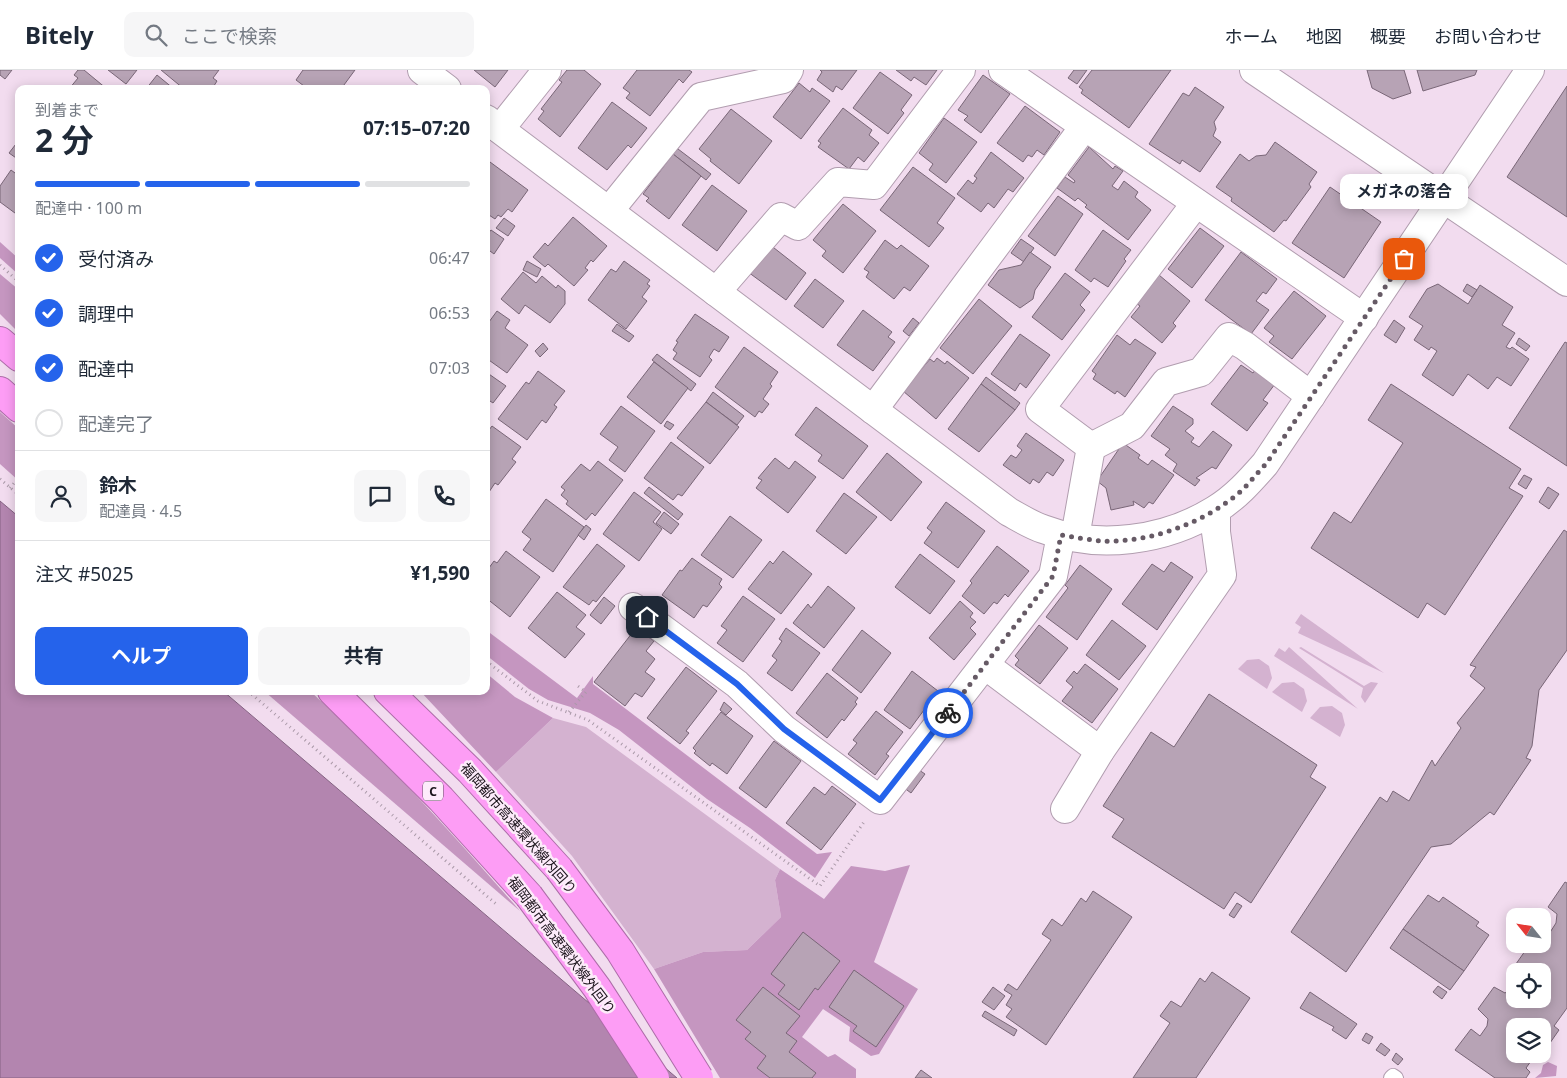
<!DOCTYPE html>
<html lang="ja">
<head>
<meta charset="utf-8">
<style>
	:root { --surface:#fff; --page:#f6f6f7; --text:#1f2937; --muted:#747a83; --line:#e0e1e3; --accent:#2563eb }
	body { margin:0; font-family:"Noto Sans","Noto Sans JP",sans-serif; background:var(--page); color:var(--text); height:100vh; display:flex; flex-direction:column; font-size:19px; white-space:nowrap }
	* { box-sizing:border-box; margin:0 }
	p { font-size:16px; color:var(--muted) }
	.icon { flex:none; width:28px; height:28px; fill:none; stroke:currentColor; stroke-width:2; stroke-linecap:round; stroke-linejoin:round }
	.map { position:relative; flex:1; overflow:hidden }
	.sheet { position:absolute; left:15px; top:15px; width:475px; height:610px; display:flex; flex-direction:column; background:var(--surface); border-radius:10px; box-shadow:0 2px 12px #0003 }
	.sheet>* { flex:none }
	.needle { width:32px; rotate:300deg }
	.fabs { position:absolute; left:1506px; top:838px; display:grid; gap:10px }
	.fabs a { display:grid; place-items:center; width:45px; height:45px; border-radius:10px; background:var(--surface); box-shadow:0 2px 12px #0003; font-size:25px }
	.pin { position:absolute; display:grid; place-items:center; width:42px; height:42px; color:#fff; margin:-21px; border-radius:10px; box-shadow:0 2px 8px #0006 }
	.courier { position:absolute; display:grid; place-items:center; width:50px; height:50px; margin:-25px; border:4px solid #2563eb; border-radius:50%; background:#fff; color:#222; box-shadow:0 1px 6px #0007 }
	.bubble { position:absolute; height:35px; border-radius:10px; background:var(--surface); box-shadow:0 2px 12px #0003; font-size:16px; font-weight:700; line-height:35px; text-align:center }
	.overview em { font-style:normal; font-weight:700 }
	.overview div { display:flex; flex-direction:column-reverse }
	.overview { display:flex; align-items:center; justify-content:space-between; height:85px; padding:0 20px }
	h1 { font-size:32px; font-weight:700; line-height:38px }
	.bar { display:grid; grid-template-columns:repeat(4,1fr); gap:8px 5px; align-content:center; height:60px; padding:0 20px }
	.bar i { height:6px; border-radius:4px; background:var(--line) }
	.bar .selected { background:var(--accent) }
	.bar p { grid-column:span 4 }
	.line { display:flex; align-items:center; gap:12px; padding:0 20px; border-top:1px solid var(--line) }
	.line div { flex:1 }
	.round { display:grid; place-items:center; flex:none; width:52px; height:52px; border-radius:10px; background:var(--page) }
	ol { padding:0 20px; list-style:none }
	li { display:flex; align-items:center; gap:15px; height:55px }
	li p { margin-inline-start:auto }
	li .icon { padding:5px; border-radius:50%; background:var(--accent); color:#fff; stroke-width:4 }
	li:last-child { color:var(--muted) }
	li i { width:28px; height:28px; border:2px solid var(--line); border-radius:50% }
	.button { display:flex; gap:10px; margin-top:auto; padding:10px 20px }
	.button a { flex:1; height:58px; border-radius:10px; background:var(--accent); color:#fff; font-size:20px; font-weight:700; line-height:58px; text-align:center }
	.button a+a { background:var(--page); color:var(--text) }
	header { display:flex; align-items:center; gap:30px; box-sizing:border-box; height:70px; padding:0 25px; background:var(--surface); border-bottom:1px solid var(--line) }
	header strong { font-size:24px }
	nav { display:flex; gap:28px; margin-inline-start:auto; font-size:18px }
	.search { width:350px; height:45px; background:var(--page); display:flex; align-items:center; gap:12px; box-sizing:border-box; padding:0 18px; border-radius:10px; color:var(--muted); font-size:19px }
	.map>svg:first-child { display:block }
	.green { fill:#d4b2d0 }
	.forest { fill:#c596c0 }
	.water { fill:#b385af; stroke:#856383 }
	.building { fill:#b7a3b5; stroke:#796677 }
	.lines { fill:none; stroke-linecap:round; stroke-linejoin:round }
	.service-casing { stroke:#b19daf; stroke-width:16 }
	.minor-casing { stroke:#b19daf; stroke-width:30 }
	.tertiary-casing { stroke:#b19daf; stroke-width:30 }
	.motorway-casing { stroke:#ae6da9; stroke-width:30 }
	.path { stroke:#aa99a8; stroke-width:3; stroke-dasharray:1 4; stroke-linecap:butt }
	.service { stroke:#fff; stroke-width:14 }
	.minor { stroke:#fff; stroke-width:28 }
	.tertiary { stroke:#fff; stroke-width:28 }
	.motorway { stroke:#fd9df5; stroke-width:28 }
	.motorway-bridge-casing { stroke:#ae6da9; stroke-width:30; stroke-linecap:butt }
	.motorway-bridge { stroke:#fd9df5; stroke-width:28 }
	.done { stroke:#665a65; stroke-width:5; stroke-dasharray:0 9 }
	.route { stroke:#2563eb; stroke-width:6 }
	.labels { text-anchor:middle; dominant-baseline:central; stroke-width:5; stroke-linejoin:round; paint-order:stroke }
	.shield { fill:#fdebfa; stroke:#5f545e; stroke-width:1 }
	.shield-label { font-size:12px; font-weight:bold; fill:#1b141b }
	.street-label { font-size:14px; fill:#1b141b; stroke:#fdebfa }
</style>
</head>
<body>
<header>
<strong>Bitely</strong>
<div class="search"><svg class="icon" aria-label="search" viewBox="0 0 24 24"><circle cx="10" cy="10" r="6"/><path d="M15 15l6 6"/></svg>ここで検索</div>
<nav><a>ホーム</a><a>地図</a><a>概要</a><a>お問い合わせ</a></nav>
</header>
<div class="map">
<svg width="1567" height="1008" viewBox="0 0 1567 1008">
	<rect width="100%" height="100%" fill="#f2dcef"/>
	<g class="green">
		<polygon points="1301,544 1384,603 1298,563 1301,557 1295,553"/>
		<polygon points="1289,577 1358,639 1274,586 1279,578 1285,582"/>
		<polygon points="1301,577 1364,616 1371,612 1378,613 1365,633 1361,627 1363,618 1299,578"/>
		<polygon points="1259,589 1269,596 1272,608 1267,619 1238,599 1247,590"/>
		<polygon points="1294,612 1304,619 1307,631 1302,642 1272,622 1282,613"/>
		<polygon points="1332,636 1342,643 1345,655 1340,667 1310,648 1320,637"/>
		<polygon points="553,648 586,657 780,799 775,810 781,847 747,880 703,882 654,899 572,786 496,702"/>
	</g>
	<g class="forest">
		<polygon points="0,172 19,189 19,205 0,188"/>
		<polygon points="0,204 19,220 19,263 0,244"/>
		<polygon points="0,342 19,359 19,411 0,394"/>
		<polygon points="486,560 577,628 593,606 593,614 817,784 832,782 815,808 750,758 707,729 619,660 590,643 548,630 529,619 486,585"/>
		<polygon points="486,603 515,627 553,648 496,702 420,621 486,621"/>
		<path d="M264 621H310C386 690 453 764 520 841Z"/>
		<polygon points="910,795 874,892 918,919 879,984 871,986 849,971 850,957 823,939 802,967 828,987 835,984 856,999 856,1008 720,1008 654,899 703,882 747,880 781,847 775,810 780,799 824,829 851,796 885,801"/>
		<polygon points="1548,992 1557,996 1556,1006 1535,1008 1541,1003 1543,995"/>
	</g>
	<polygon class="water" points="0,431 19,447 19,621 223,621 677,1008 0,1008"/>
	<g class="building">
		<polygon points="0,0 12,0 5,9 0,5"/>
		<polygon points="78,0 84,0 107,19 69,19 78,8 74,5"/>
		<polygon points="108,0 137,0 126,14"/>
		<polygon points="161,0 219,0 213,8 217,11 212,19 184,19"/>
		<polygon points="303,0 355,0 341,19 308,19 296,10"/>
		<polygon points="474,0 508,0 495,17"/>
		<polygon points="567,0 584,0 601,14 560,67 538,49 544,41 541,39 562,12 559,10"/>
		<polygon points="637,0 689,0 692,2 683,13 679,9 650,46 626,28 630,23 623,18"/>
		<polygon points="820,0 857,0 842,20 836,16 833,22 817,10 822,2"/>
		<polygon points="896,0 937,0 926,15 914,7 911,11"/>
		<polygon points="1074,0 1087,0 1077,14 1068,8"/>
		<polygon points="1092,0 1171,0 1129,58 1081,23 1083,20 1079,17"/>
		<polygon points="1367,0 1404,0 1411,23 1393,29 1372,18"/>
		<polygon points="1417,0 1477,0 1475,5 1423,21"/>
		<polygon points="880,2 912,25 901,40 904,43 888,64 853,38"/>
		<polygon points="157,5 174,19 146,19"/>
		<polygon points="983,5 1010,24 981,63 964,50 968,46 958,40"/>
		<polygon points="799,13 810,22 812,18 830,31 801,69 773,47"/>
		<polygon points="1567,16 1567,147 1507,107"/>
		<polygon points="1195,17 1224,37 1214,52 1216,59 1213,66 1221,72 1200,102 1182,90 1180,94 1149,74 1183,23 1189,26"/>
		<polygon points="612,32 647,58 631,78 628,75 607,100 578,78"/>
		<polygon points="1025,36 1060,62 1044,85 1037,80 1032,87 1028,85 1023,92 997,73"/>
		<polygon points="843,38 872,60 869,65 879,73 864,92 858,87 849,99 818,77 821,73 818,71"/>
		<polygon points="731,39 772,71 739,114 710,91 711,89 699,79"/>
		<polygon points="944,48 977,72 946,113 929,100 933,94 919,83"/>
		<polygon points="19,70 19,90 9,83"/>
		<polygon points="1275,72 1317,102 1309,114 1311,117 1286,151 1284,150 1274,162 1231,131 1232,128 1216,117 1240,84 1249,91 1256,86 1266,85"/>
		<polygon points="1089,77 1113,99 1115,96 1123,101 1112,116 1118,120 1124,111 1138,122 1135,127 1151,140 1128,170 1085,137 1087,135 1078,128 1075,131 1057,118 1065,107 1074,113 1075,111 1068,105"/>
		<polygon points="678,79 711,104 706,110 673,84"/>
		<polygon points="991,82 1024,108 1013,122 1008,119 994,138 988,133 981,142 957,124 968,110 973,114 977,108 974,106"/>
		<polygon points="673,84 701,106 669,149 646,131 649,128 643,124"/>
		<polygon points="490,92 528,120 512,142 508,139 501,147 498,145 495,149 486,143 486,98"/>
		<polygon points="913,97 955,128 937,153 944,158 929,177 880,140"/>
		<polygon points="11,100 19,106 19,146 0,132 0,116"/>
		<polygon points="712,115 747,141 717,181 682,155"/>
		<polygon points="1330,117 1381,152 1344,208 1292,173"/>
		<polygon points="1058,126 1083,144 1055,186 1028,166"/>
		<polygon points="843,134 876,161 843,203 822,186 826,181 813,170"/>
		<polygon points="573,147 607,176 593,192 591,190 585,198 588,200 574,216 548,194 545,197 533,187 545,173 548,176"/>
		<polygon points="504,148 515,156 508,166 496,158"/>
		<polygon points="1200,158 1224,176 1192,218 1168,199"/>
		<polygon points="491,160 504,169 494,184 486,178 486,166"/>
		<polygon points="1103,160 1131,180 1124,189 1126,191 1108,217 1094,208 1091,212 1075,200"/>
		<polygon points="1021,169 1034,178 1024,192 1011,183"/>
		<polygon points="885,170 897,179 901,175 929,196 910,221 904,217 894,229 866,207 869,202 864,199"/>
		<polygon points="769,174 806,203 786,230 748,202"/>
		<polygon points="1030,182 1051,197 1035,220 1033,229 1020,238 988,215 999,200 1021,195"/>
		<polygon points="1241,182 1277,209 1266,224 1263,222 1256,231 1269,240 1251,264 1205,230"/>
		<polygon points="527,191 541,199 537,207 523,200"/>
		<polygon points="624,191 650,210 647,214 650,216 642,227 647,231 626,259 588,230 611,199 616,202"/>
		<polygon points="523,202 536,213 542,206 556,218 558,215 565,221 565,234 550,253 525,235 519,244 501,229"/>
		<polygon points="1065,203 1090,222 1080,235 1085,240 1062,270 1032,247"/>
		<polygon points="1159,205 1190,231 1173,253 1176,256 1162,273 1131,247 1140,236 1136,233"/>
		<polygon points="815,209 844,231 823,258 794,236"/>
		<polygon points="1438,214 1468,234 1480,215 1513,237 1502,255 1515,263 1506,277 1510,279 1512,277 1529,289 1511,316 1497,307 1488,319 1468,304 1453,326 1422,305 1437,281 1431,277 1429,280 1414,270 1423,256 1409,247 1427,219"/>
		<polygon points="1467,214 1477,220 1472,227 1463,221"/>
		<polygon points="1294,221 1326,246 1292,289 1269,272 1274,266 1264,258"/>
		<polygon points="979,229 1012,256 973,304 940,278"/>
		<polygon points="863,240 892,262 888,267 895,272 873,301 837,275"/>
		<polygon points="497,241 510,250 505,258 528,275 507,303 486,288 486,256"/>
		<polygon points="695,244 729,267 719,282 714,279 709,287 712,290 700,307 673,289 677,283 673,280 678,272 676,271"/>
		<polygon points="913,248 919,253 909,266 903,261"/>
		<polygon points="1394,250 1405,258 1396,273 1384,265"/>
		<polygon points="617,254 634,266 629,272 612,261"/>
		<polygon points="1020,264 1050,285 1026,318 1020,313 1015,321 991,304"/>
		<polygon points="1117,265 1130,275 1135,269 1156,283 1125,327 1117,321 1115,324 1093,309 1096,304 1092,301"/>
		<polygon points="1519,268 1530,276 1526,281 1516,274"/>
		<polygon points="1565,272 1567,273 1567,396 1509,358"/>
		<polygon points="543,273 548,279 540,287 535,281"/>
		<polygon points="744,277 778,302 770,314 772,316 763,329 769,334 762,343 759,341 755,347 715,317"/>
		<polygon points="657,284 696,314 691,321 652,290"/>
		<polygon points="937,288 945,294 947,291 969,308 936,349 903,321 930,289 934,292"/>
		<polygon points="654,292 688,318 661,354 627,327"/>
		<polygon points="1241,295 1253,303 1255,300 1275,314 1263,330 1268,333 1247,361 1211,334"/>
		<polygon points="538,301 565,321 554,335 557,337 546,353 542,350 527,370 498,349 526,312 529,314"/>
		<polygon points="486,302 506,316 493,333 490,331 486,336"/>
		<polygon points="986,307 1020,333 1015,340 981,314"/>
		<polygon points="981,314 1015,340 979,382 948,359"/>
		<polygon points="1391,314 1521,399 1509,418 1523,426 1445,545 1427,533 1418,548 1311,478 1334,442 1351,453 1403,373 1368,350"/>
		<polygon points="713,322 744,346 737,355 706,332"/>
		<polygon points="706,332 739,357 710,394 677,368"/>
		<polygon points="621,336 655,361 625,402 609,390 618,377 600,364"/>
		<polygon points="1173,336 1193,349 1193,354 1185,361 1194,368 1191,372 1199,377 1213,361 1232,375 1216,399 1212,397 1196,408 1200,410 1195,416 1173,401 1177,394 1165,385 1170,379 1151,366"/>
		<polygon points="816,337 868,376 843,409 818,391 822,385 795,365"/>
		<polygon points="667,351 674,355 670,360 664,356"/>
		<polygon points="492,356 521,377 512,389 516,392 498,415 495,413 487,425 486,364"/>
		<polygon points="1026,363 1064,390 1053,406 1047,402 1039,413 1033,409 1030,414 1003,395 1011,385 1016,388 1022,380 1017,376"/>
		<polygon points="671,372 704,397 682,426 678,424 673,430 644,408"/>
		<polygon points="1123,373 1140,385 1138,388 1148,395 1152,390 1174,405 1153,434 1149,432 1144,438 1133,431 1134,435 1111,440 1106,418 1097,411"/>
		<polygon points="887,383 922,412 891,451 856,422"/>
		<polygon points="775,388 789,399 795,391 816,407 788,443 756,418 762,410 758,408"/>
		<polygon points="598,391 623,410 595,446 592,443 586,450 566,434 568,431 561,425 565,420 561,417 581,394 590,401"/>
		<polygon points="1524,405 1532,409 1526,419 1518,414"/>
		<polygon points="649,417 683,444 678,450 644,423"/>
		<polygon points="1548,417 1559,424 1549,439 1539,432"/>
		<polygon points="634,422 661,442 653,452 662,459 639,491 603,464"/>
		<polygon points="844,423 877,447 846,484 816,461"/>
		<polygon points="546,429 584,457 553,502 523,480 531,469 522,462"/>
		<polygon points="946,432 985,461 958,498 924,473 932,462 927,458"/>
		<polygon points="664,442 679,454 671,464 656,453"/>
		<polygon points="730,446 762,470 733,508 701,485"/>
		<polygon points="586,455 591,459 584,470 578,465"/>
		<polygon points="1564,460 1567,462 1567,580 1539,620 1532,676 1526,688 1531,690 1494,745 1490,742 1451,774 1431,777 1346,902 1291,862 1380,727 1387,732 1393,721 1409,731 1432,690 1435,696 1461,658 1457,653 1485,618 1470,606 1476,597 1470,595"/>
		<polygon points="597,474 625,496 596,532 593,530 589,535 563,517"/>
		<polygon points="997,476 1029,501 1008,527 1005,524 997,534 994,532 984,544 962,526 972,513 970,511"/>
		<polygon points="506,481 540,507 510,547 486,528 486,502 494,491 497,493"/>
		<polygon points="783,481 812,504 781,544 748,519 770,491 773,494"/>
		<polygon points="920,484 955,511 930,544 895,517"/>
		<polygon points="692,488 722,509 719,514 722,517 707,537 703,535 694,548 662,525 680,500 682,501"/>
		<polygon points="1171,492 1193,507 1157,560 1122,534 1152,494 1164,502"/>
		<polygon points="1080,495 1112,519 1077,570 1046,547 1068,518 1065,515"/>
		<polygon points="828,516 855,538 824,578 793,553 808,534 811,538"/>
		<polygon points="557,522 586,545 576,557 585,564 565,588 528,558"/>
		<polygon points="743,526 775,549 743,592 717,573 727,560 721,556"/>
		<polygon points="604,527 615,536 601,554 590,545"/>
		<polygon points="960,531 973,543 970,547 976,552 970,558 976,564 954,590 929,568"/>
		<polygon points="1112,550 1146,576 1119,610 1086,585"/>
		<polygon points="1039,555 1068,578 1040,614 1015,595 1019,590 1015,586"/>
		<polygon points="636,558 654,571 646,581 655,589 645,602 655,609 642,627 635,623 625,636 594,612"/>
		<polygon points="786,558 820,583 792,621 767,603 777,590 772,586 782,571 779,569"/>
		<polygon points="862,560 891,583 861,623 832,600"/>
		<polygon points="1085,594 1118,619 1092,653 1062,631 1073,617 1066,611 1074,601 1077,604"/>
		<polygon points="686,597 717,621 686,661 689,663 680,674 647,648"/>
		<polygon points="912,601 938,621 910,659 884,640"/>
		<polygon points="827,603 858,628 855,632 857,634 844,651 842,649 827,668 796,643"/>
		<polygon points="1209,624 1317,695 1310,707 1326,717 1251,833 1235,822 1224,839 1112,767 1124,749 1103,736 1151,662 1174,677"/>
		<polygon points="724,632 732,639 726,645 720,640"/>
		<polygon points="876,641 903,662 886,684 889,686 875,705 848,684 857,673 853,670"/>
		<polygon points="721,642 753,666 727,704 712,693 710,696 694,683 696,681 693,678"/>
		<polygon points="774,671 801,691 766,738 739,718"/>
		<polygon points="916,698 925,704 911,723 903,717"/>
		<polygon points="832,716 856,734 821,780 786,753 814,717 825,725"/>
		<polygon points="1565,812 1567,813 1567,938 1554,956 1559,960 1543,983 1542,956 1515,956 1515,984 1536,984 1526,998 1530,1002 1526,1008 1495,1008 1455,980 1471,959 1480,966 1487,956 1488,949 1478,939 1494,917 1505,923 1515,916 1515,929 1542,929 1542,901 1515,901 1515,904 1511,901 1530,874 1542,874 1542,860 1549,864 1556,853 1557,844 1548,837"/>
		<polygon points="1093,821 1132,847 1046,975 1006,947 1012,939 1006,935 1012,925 1004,920 1008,914 1017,920 1051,870 1042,864 1052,849 1062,856 1081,828 1086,832"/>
		<polygon points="1428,825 1439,832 1443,827 1479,852 1476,856 1489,865 1464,901 1403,859"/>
		<polygon points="1237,833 1242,836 1234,848 1229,845"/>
		<polygon points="1403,859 1464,901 1450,920 1390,878"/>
		<polygon points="803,862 840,891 818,920 815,918 799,940 778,924 785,915 771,904"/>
		<polygon points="854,900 904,936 876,977 853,961 857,956 829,937"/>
		<polygon points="1212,902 1250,928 1196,1008 1133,1008 1170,953 1160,946 1171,931 1181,937 1200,908 1205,912"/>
		<polygon points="1438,916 1447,922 1442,929 1433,922"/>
		<polygon points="763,917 800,946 786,963 797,971 789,982 816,1003 812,1008 770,1008 757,998 766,986 745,969 751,962 736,950"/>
		<polygon points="993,917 1005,926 994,940 982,932"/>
		<polygon points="1310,922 1357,954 1346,969 1332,960 1334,957 1300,938"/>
		<polygon points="985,941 1017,960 1014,966 982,946"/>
		<polygon points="1366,963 1373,967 1369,974 1362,970"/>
		<polygon points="1381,973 1390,980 1385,986 1376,980"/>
		<polygon points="1396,983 1403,989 1398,995 1392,990"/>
		<polygon points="921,1000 932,1008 915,1008"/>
	</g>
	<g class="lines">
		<defs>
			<polyline id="service" points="1391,1008 1393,1006 1396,1008"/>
			<g id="minor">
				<polyline points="422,0 447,19"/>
				<polyline points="1003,0 1364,248"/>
				<path d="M486 49 1009 442C1020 448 1031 455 1043 459 1098 480 1165 471 1215 440 1235 428 1250 411 1265 394L1530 0"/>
				<polyline points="500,59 547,0"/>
				<polyline points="609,141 701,27 783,9 789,0"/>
				<polyline points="716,222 781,147 798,156 838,112 874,115 961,0"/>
				<polyline points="873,340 1084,57"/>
				<polyline points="1091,377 1132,356 1166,312 1201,302 1229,267 1245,276 1311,326"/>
				<polyline points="1075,467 1091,377 1040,339 1196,133"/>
				<polyline points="633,537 737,614 784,659 880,730 1053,506 1061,465"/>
				<polyline points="985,595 1100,681"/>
				<polyline points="1065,739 1100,681 1222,505 1216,462 1216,440"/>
			</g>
			<polyline id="tertiary" points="1254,0 1567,212"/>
			<g id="motorway">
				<polyline points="0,271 19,287"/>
				<polyline points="0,321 19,338"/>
				<polyline points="332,621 441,729 529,826"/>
				<polyline points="388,621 470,701 559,799"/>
			</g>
		</defs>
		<use href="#service" class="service-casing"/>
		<use href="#minor" class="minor-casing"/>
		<use href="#tertiary" class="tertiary-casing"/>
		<use href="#motorway" class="motorway-casing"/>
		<g class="path">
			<polyline points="0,195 19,212"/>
			<polyline points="0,409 19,425"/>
			<polyline points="10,418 19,407"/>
			<polyline points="486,591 538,631 588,650 820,816 864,752"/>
			<polyline points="248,621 496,834"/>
			<polyline points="569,642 586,622 575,614"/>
		</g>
		<use href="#service" class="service"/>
		<use href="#minor" class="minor"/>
		<use href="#tertiary" class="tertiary"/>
		<use href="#motorway" class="motorway"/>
		<defs>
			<g id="motorway-bridge">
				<polyline points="559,799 620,881 699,1008"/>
				<polyline points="529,826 597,918 655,1008"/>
			</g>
		</defs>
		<use href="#motorway-bridge" class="motorway-bridge-casing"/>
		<use href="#motorway-bridge" class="motorway-bridge"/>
	</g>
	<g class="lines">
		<path class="done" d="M948 643 1053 506 1061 465C1075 467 1089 470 1102 471 1150 473 1204 453 1240 422 1249 414 1257 403 1266 394L1404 189"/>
		<polyline class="route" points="647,547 737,614 784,659 880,730 948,643"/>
	</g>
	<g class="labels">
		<rect class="shield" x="423" y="711.5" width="20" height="19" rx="4"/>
		<g class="shield-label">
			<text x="433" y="721">C</text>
		</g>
		<g class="street-label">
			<text transform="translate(519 758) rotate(49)">福岡都市高速環状線内回り</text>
			<text transform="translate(562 875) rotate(53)">福岡都市高速環状線外回り</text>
		</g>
	</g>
</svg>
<div class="fabs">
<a><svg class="needle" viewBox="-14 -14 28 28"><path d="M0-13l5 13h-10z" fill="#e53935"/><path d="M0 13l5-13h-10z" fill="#747a83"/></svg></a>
<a><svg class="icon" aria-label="locate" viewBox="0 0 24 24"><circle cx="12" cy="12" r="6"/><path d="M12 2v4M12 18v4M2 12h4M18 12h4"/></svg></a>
<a><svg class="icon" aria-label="layers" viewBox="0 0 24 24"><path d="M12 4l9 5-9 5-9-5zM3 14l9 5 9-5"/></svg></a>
</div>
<div class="pin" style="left:1404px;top:189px;background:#ea580c"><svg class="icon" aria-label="bag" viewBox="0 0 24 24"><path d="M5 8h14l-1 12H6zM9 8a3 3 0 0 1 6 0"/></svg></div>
<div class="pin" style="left:647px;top:547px;background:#1f2937"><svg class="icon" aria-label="home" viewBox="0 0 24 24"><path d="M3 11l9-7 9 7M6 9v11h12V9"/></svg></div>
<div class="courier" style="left:948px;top:643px"><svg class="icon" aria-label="bike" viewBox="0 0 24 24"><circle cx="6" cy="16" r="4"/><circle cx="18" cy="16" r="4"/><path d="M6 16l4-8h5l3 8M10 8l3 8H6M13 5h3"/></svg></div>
<div class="bubble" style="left:1340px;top:104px;width:128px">メガネの落合</div>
<section class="sheet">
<div class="overview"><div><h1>2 分</h1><p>到着まで</p></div><em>07:15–07:20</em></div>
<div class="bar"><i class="selected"></i><i class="selected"></i><i class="selected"></i><i></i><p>配達中 · 100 m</p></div>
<ol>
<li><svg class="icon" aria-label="check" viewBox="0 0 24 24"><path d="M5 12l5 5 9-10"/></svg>受付済み<p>06:47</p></li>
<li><svg class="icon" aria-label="check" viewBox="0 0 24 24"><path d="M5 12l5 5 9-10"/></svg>調理中<p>06:53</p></li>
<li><svg class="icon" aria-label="check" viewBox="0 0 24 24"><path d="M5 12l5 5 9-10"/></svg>配達中<p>07:03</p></li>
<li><i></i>配達完了</li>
</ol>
<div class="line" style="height:90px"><a class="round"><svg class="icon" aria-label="person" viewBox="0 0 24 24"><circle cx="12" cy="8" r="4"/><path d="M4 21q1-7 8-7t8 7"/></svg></a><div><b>鈴木</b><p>配達員 · 4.5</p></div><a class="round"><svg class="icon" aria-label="chat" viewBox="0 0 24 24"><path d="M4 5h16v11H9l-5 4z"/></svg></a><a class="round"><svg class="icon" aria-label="phone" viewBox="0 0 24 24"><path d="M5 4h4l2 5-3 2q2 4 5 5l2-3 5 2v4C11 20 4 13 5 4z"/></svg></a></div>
<div class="line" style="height:65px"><div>注文 #5025</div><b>¥1,590</b></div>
<div class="button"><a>ヘルプ</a><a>共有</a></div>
</section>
</div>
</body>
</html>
